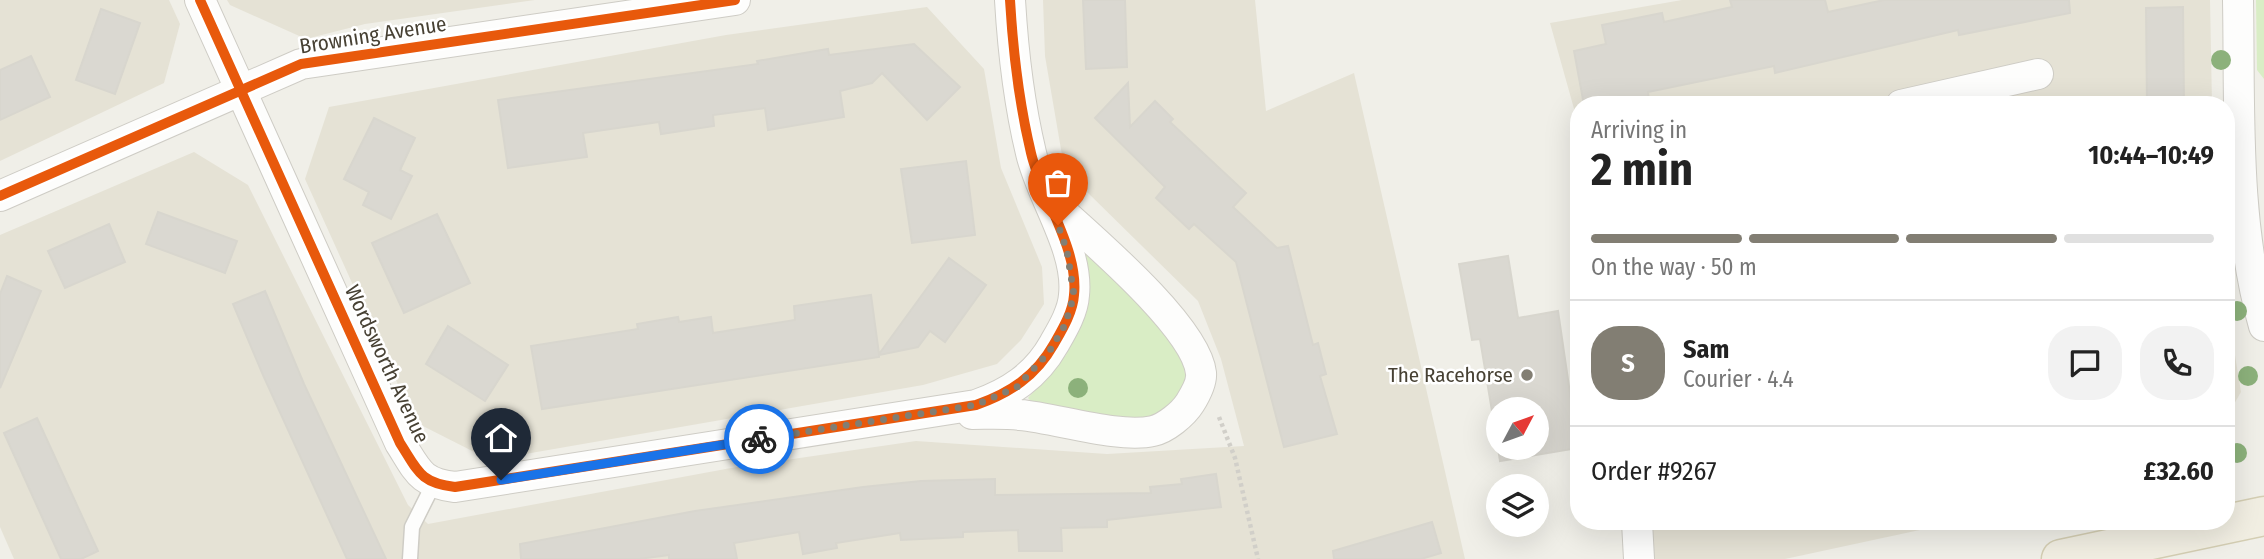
<!DOCTYPE html>
<html lang="en">
<head>
<meta charset="utf-8">
<style>
	:root { --surface:#fff; --page:#f2f2f2; --text:#222; --muted:#767676; --line:#e0e0e0; --accent:#827e73 }
	body { margin:0; font-family:"Fira Sans Condensed",sans-serif; background:var(--page); color:var(--text); height:100vh; display:flex; flex-direction:column; font-size:26px; white-space:nowrap }
	* { box-sizing:border-box; margin:0 }
	p { font-size:23px; color:var(--muted) }
	.icon { flex:none; width:38px; height:38px; fill:none; stroke:currentColor; stroke-width:2; stroke-linecap:round; stroke-linejoin:round }
	.map { position:relative; flex:1; overflow:hidden }
	.panel { position:absolute; left:1570px; top:96px; width:665px; height:434px; display:flex; flex-direction:column; background:var(--surface); border-radius:28px; box-shadow:0 7px 28px #0002 }
	.panel>* { flex:none }
	.needle { width:46px; rotate:49deg }
	.fabs { position:absolute; left:1486px; top:397px; display:grid; gap:14px }
	.fabs a { display:grid; place-items:center; width:63px; height:63px; border-radius:50%; background:var(--surface); box-shadow:0 7px 28px #0002; font-size:35px }
	.pin { position:absolute; display:grid; place-items:center; width:60px; height:60px; color:#fff; margin:-72px -30px; border-radius:50% 50% 50% 0; rotate:-45deg; box-shadow:0 0 7px #0007 }
	.pin .icon { rotate:45deg }
	.courier { position:absolute; display:grid; place-items:center; width:70px; height:70px; margin:-35px; border:5px solid #1a73e8; border-radius:50%; background:#fff; color:#222; box-shadow:0 2px 9px #0007 }
	.overview em { font-style:normal; font-weight:700 }
	.overview div { display:flex; flex-direction:column-reverse }
	.overview { display:flex; align-items:center; justify-content:space-between; height:119px; padding:0 21px }
	h1 { font-size:46px; font-weight:700; line-height:52px }
	.bar { display:grid; grid-template-columns:repeat(4,1fr); gap:10px 7px; align-content:center; height:84px; padding:0 21px }
	.bar i { height:9px; border-radius:5px; background:var(--line) }
	.bar .current { background:var(--accent) }
	.bar p { grid-column:span 4 }
	.line { display:flex; align-items:center; gap:18px; padding:0 21px; border-top:2px solid var(--line) }
	.line div { flex:1 }
	.round { display:grid; place-items:center; flex:none; width:74px; height:74px; border-radius:28px; background:var(--page) }
	.map>svg:first-child { display:block }
	.residential { fill:#e5e2d5 }
	.green { fill:#d9edc5 }
	.building { fill:#dad8d1; stroke:#d8d6ce; stroke-width:2 }
	.lines { fill:none; stroke-linecap:round; stroke-linejoin:round }
	.lane-casing { stroke:#ceccc5; stroke-width:17 }
	.street-casing { stroke:#ceccc5; stroke-width:32 }
	.primary-casing { stroke:#d4ceb3; stroke-width:41 }
	.path { stroke:#d1cfc9; stroke-width:4.5; stroke-dasharray:3.5 3.5; stroke-linecap:butt }
	.lane { stroke:#fdfdfc; stroke-width:14 }
	.street { stroke:#fdfdfc; stroke-width:30 }
	.primary { stroke:#f1eee2; stroke-width:38 }
	.cycleway-casing { stroke:#fff; stroke-width:15 }
	.cycleway { stroke:#e8590c; stroke-width:10 }
	.tree { fill:#8cb17b }
	.done { stroke:#827e73; stroke-width:7; stroke-dasharray:0 12.6 }
	.route { stroke:#1a73e8; stroke-width:9 }
	.poi-dot { fill:#827e73; stroke:#fff; stroke-width:2.5 }
	.labels { text-anchor:middle; dominant-baseline:central; stroke-width:5; stroke-linejoin:round; paint-order:stroke }
	.street-label { font-size:21px; fill:#474134; stroke:#fff }
	.poi-label { font-size:21px; fill:#474134; stroke:#fff; text-anchor:end }
</style>
</head>
<body>
<div class="map">
<svg width="2264" height="559" viewBox="0 0 2264 559">
	<rect width="100%" height="100%" fill="#f0efe8"/>
	<g class="residential">
		<polygon points="0,0 169,0 180,24 164,83 0,161"/>
		<polygon points="227,0 535,0 365,24 306,39 230,5"/>
		<polygon points="1043,0 1255,0 1266,111 1354,73 1465,559 14,559 0,527 0,235 194,152 248,185 408,505 428,524 731,468 916,441 1107,454 1244,446 1221,359 1198,301 1087,192 1063,161 1045,56"/>
		<polygon points="1682,0 2210,0 2212,105 1578,105 1578,123 1550,23"/>
		<polygon points="927,7 984,69 1001,168 1042,267 1044,304 1021,340 997,364 923,385 490,460 415,422 305,179 329,107 726,35"/>
		<polygon points="2226,300 2241,392 2226,418"/>
		<polygon points="1650,522 1957,522 1785,559 1654,559"/>
	</g>
	<g class="green">
		<polygon points="2256,0 2264,0 2264,79 2257,70"/>
		<polygon points="1084,247 1176,345 1183,358 1186,382 1166,414 1140,423 1035,406 1028,398 1066,355 1083,316"/>
	</g>
	<g class="building">
		<polygon points="1083,0 1125,0 1127,67 1086,69"/>
		<polygon points="1730,0 1825,0 1828,12 1884,0 2069,0 2070,13 1959,35 1958,30 1775,73 1774,66 1648,92 1649,100 1624,105 1584,105 1574,51 1606,44 1602,25 1662,13 1664,22 1732,7"/>
		<polygon points="2183,7 2184,105 2147,105 2146,8"/>
		<polygon points="101,9 140,23 115,94 76,80"/>
		<polygon points="914,44 960,87 927,120 882,73 872,83 840,91 844,117 768,130 765,108 713,115 714,126 661,134 659,122 583,133 587,157 508,168 498,100 758,64 757,61 828,49 829,55"/>
		<polygon points="31,56 50,97 0,120 0,70"/>
		<polygon points="1128,83 1130,127 1155,101 1173,119 1170,122 1246,193 1233,207 1277,248 1288,246 1313,345 1318,343 1326,374 1320,376 1337,434 1284,447 1236,262 1194,224 1189,229 1156,198 1165,187 1095,118"/>
		<polygon points="374,118 415,138 400,170 412,176 391,219 363,205 369,192 344,179"/>
		<polygon points="966,161 975,235 912,243 901,169"/>
		<polygon points="158,212 237,241 225,273 146,244"/>
		<polygon points="437,214 470,283 404,313 372,243"/>
		<polygon points="109,224 125,262 65,288 48,251"/>
		<polygon points="1508,256 1518,318 1558,311 1578,448 1500,461 1498,448 1536,448 1536,410 1498,410 1498,447 1480,339 1472,340 1459,264"/>
		<polygon points="949,258 986,285 945,342 930,331 918,347 879,355 879,357 542,409 531,346 638,329 637,324 678,317 679,322 711,317 713,333 795,320 794,306 871,295 879,354"/>
		<polygon points="7,276 41,291 0,388 0,294"/>
		<polygon points="265,291 304,384 386,559 347,559 263,375 233,304"/>
		<polygon points="448,326 508,365 485,401 426,364"/>
		<polygon points="37,418 98,551 81,559 61,559 4,433"/>
		<polygon points="1216,474 1221,507 1107,520 1107,527 1061,528 1062,551 1019,551 1018,530 963,532 963,537 901,540 900,533 836,543 837,548 803,554 799,532 734,543 737,559 669,559 669,555 639,559 521,559 520,544 695,511 863,487 921,481 995,479 995,495 1151,493 1150,487 1182,484 1181,479"/>
		<polygon points="1432,522 1441,553 1421,559 1334,559 1333,551"/>
	</g>
	<g class="lines">
		<defs>
			<polyline id="lane" points="410,559 412,527 433,485"/>
			<g id="street">
				<path d="M200 0 400 443C418 471 420 483 455 487L976 405C1010 393 1036 376 1054 344 1062 330 1073 312 1074 295 1079 249 1041 197 1031 153 1019 103 1013 51 1010 0"/>
				<path d="M2238 0C2240 108 2234 221 2264 326"/>
				<polyline points="1901,105 2038,74"/>
				<polyline points="0,196 301,64 735,0"/>
				<path d="M972 414C988 414 1004 413 1020 415 1056 418 1119 439 1153 431 1166 428 1183 414 1190 403 1195 395 1202 382 1201 373 1196 326 1087 235 1051 202"/>
				<polyline points="1637,522 1639,559"/>
			</g>
			<polyline id="primary" points="2061,559 2264,516"/>
		</defs>
		<use href="#lane" class="lane-casing"/>
		<use href="#street" class="street-casing"/>
		<use href="#primary" class="primary-casing"/>
		<polyline class="path" points="1219,417 1235,458 1258,559"/>
		<use href="#lane" class="lane"/>
		<use href="#street" class="street"/>
		<use href="#primary" class="primary"/>
		<defs>
			<g id="cycleway">
				<path d="M200 0 400 443C418 471 420 483 455 487L976 405C1010 393 1036 376 1054 344 1062 330 1073 312 1074 295 1079 249 1041 197 1031 153 1019 103 1013 51 1010 0"/>
				<polyline points="0,196 301,64 735,0"/>
			</g>
		</defs>
		<use href="#cycleway" class="cycleway-casing"/>
		<use href="#cycleway" class="cycleway"/>
	</g>
	<g class="tree">
		<circle cx="2221" cy="60" r="10"/>
		<circle cx="2237" cy="311" r="10"/>
		<circle cx="2248" cy="376" r="10"/>
		<circle cx="1078" cy="388" r="10"/>
		<circle cx="2237" cy="453" r="10"/>
	</g>
	<g class="lines">
		<polyline class="done" points="759,439 976,405 1017,387 1049,352 1065,325 1074,295 1067,251 1058,225"/>
		<polyline class="route" points="501,480 759,439"/>
	</g>
	<circle class="poi-dot" cx="1527" cy="375" r="7"/>
	<g class="labels">
		<g class="street-label">
			<text transform="translate(373 35) rotate(-9)">Browning Avenue</text>
			<text transform="translate(387 364) rotate(65)">Wordsworth Avenue</text>
		</g>
		<g class="poi-label">
			<text x="1513" y="375">The Racehorse</text>
		</g>
	</g>
</svg>
<div class="fabs">
<a><svg class="needle" viewBox="-14 -14 28 28"><path d="M0-13l5 13h-10z" fill="#e53935"/><path d="M0 13l5-13h-10z" fill="#767676"/></svg></a>
<a><svg class="icon" aria-label="layers" viewBox="0 0 24 24"><path d="M12 4l9 5-9 5-9-5zM3 14l9 5 9-5"/></svg></a>
</div>
<div class="pin" style="left:1058px;top:225px;background:#ea580c"><svg class="icon" aria-label="bag" viewBox="0 0 24 24"><path d="M5 8h14l-1 12H6zM9 8a3 3 0 0 1 6 0"/></svg></div>
<div class="pin" style="left:501px;top:480px;background:#1f2937"><svg class="icon" aria-label="home" viewBox="0 0 24 24"><path d="M3 11l9-7 9 7M6 9v11h12V9"/></svg></div>
<div class="courier" style="left:759px;top:439px"><svg class="icon" aria-label="bike" viewBox="0 0 24 24"><circle cx="6" cy="16" r="4"/><circle cx="18" cy="16" r="4"/><path d="M6 16l4-8h5l3 8M10 8l3 8H6M13 5h3"/></svg></div>
<section class="panel">
<div class="overview"><div><h1>2 min</h1><p>Arriving in</p></div><em>10:44–10:49</em></div>
<div class="bar"><i class="current"></i><i class="current"></i><i class="current"></i><i></i><p>On the way · 50 m</p></div>
<div class="line" style="height:126px"><b class="round" style="background:var(--accent);color:#fff">S</b><div><b>Sam</b><p>Courier · 4.4</p></div><a class="round"><svg class="icon" aria-label="chat" viewBox="0 0 24 24"><path d="M4 5h16v11H9l-5 4z"/></svg></a><a class="round"><svg class="icon" aria-label="phone" viewBox="0 0 24 24"><path d="M5 4h4l2 5-3 2q2 4 5 5l2-3 5 2v4C11 20 4 13 5 4z"/></svg></a></div>
<div class="line" style="height:91px"><div>Order #9267</div><b>£32.60</b></div>
</section>
</div>
</body>
</html>
